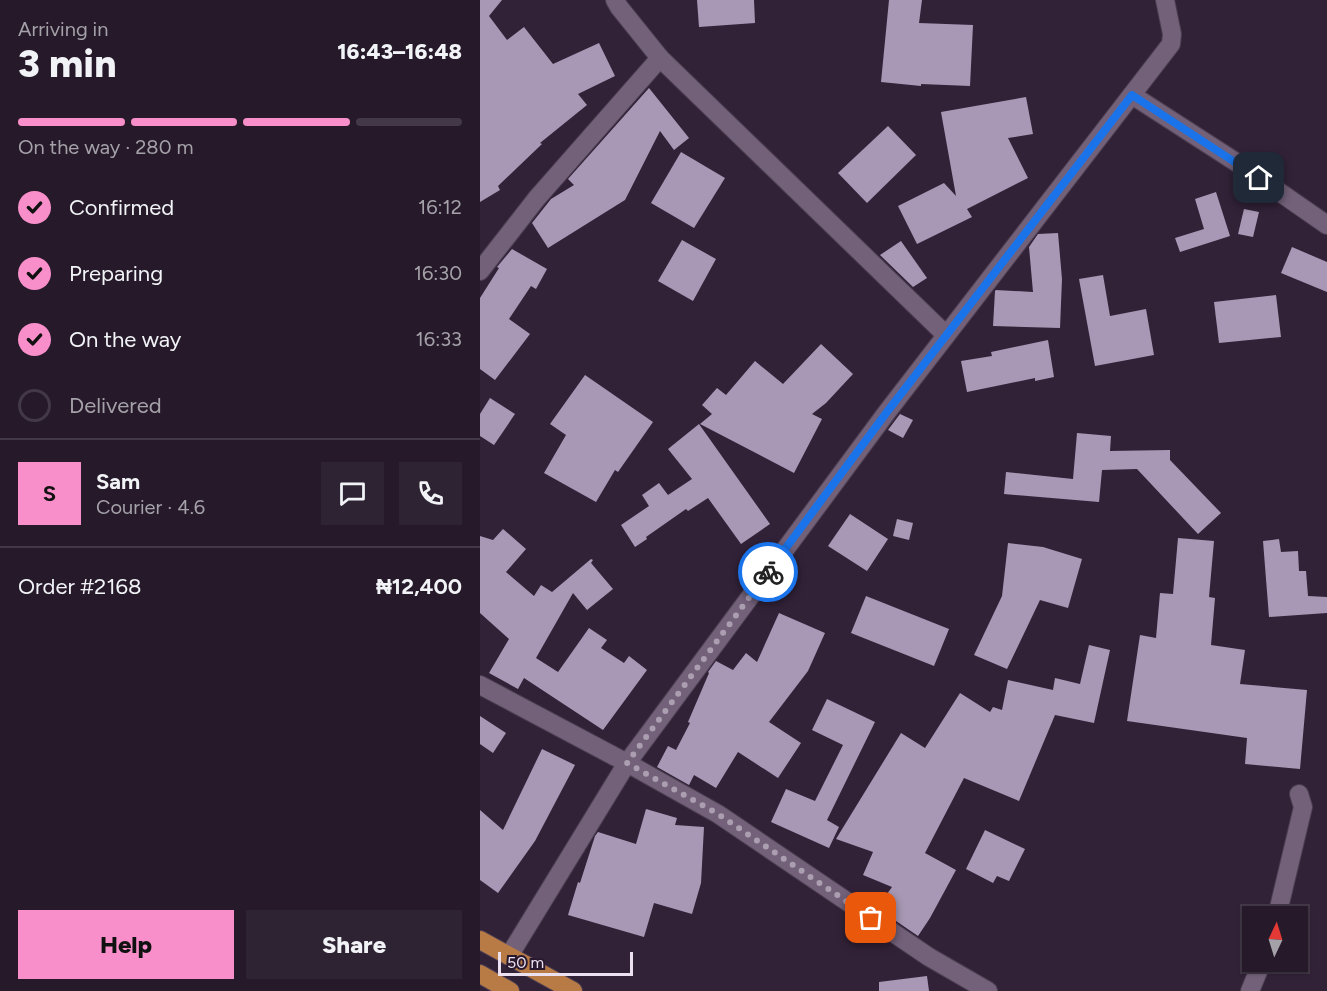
<!DOCTYPE html>
<html lang="en">
<head>
<meta charset="utf-8">
<style>
	:root { --surface:#261a2a; --page:#2e2332; --text:#f1f3f6; --muted:#a4a1a8; --line:#423847; --accent:#f98fca }
	body { margin:0; font-family:Figtree,sans-serif; background:var(--page); color:var(--text); height:100vh; display:flex; flex-direction:column; font-size:22px; white-space:nowrap }
	* { box-sizing:border-box; margin:0 }
	p { font-size:20px; color:var(--muted) }
	.icon { flex:none; width:33px; height:33px; fill:none; stroke:currentColor; stroke-width:2; stroke-linecap:round; stroke-linejoin:round }
	.map { position:relative; flex:1; overflow:hidden }
	.sheet { display:flex; flex-direction:column; background:var(--surface); width:480px }
	.sheet>* { flex:none }
	.needle { width:39px; rotate:4deg }
	.tools { position:absolute; left:762px; top:906px; display:grid; gap:12px }
	.tools a { display:grid; place-items:center; width:66px; height:66px; border-radius:0px; background:var(--surface); box-shadow:0 2px 4px #0004,0 0 0 2px var(--line); font-size:30px }
	.scale { position:absolute; left:18px; bottom:15px; width:135px; box-sizing:border-box; padding-left:6px; border:3px solid #ece1f0; border-top:0; font-size:16px; line-height:21px; white-space:nowrap; color:#ece1f0; -webkit-text-stroke:4px #28192e; paint-order:stroke }
	.pin { position:absolute; display:grid; place-items:center; width:51px; height:51px; color:#fff; margin:-26px; border-radius:12px; box-shadow:0 3px 9px #0006 }
	.courier { position:absolute; display:grid; place-items:center; width:60px; height:60px; margin:-30px; border:4px solid #1a73e8; border-radius:50%; background:#fff; color:#222; box-shadow:0 2px 8px #0007 }
	.headline em { font-style:normal; font-weight:800 }
	.headline div { display:flex; flex-direction:column-reverse }
	.headline { display:flex; align-items:center; justify-content:space-between; height:102px; padding:0 18px }
	h1 { font-size:39px; font-weight:800; line-height:45px }
	.bar { display:grid; grid-template-columns:repeat(4,1fr); gap:9px 6px; align-content:center; height:72px; padding:0 18px }
	.bar i { height:8px; border-radius:4px; background:var(--line) }
	.bar .current { background:var(--accent) }
	.bar p { grid-column:span 4 }
	.line { display:flex; align-items:center; gap:15px; padding:0 18px; border-top:2px solid var(--line) }
	.line div { flex:1 }
	.round { display:grid; place-items:center; flex:none; width:63px; height:63px; border-radius:0px; background:var(--page) }
	ol { padding:0 18px; list-style:none }
	li { display:flex; align-items:center; gap:18px; height:66px }
	li p { margin-inline-start:auto }
	li .icon { padding:6px; border-radius:50%; background:var(--accent); color:#111; stroke-width:4 }
	li:last-child { color:var(--muted) }
	li i { width:33px; height:33px; border:3px solid var(--line); border-radius:50% }
	.action { display:flex; gap:12px; margin-top:auto; padding:12px 18px }
	.action a { flex:1; height:69px; border-radius:0px; background:var(--accent); color:#111; font-size:24px; font-weight:800; line-height:69px; text-align:center }
	.action a+a { background:var(--page); color:var(--text) }
	main { display:flex; flex:1; min-height:0 }
	.map>svg:first-child { display:block }
	.building { fill:#a898b5 }
	.lines { fill:none; stroke-linecap:round; stroke-linejoin:round }
	.minor-casing { stroke:#4c3e51; stroke-width:20 }
	.major-casing { stroke:#4c3e51; stroke-width:20 }
	.minor { stroke:#73617a; stroke-width:18 }
	.major { stroke:#b87b46; stroke-width:18 }
	.done { stroke:#ab9eb0; stroke-width:6; stroke-dasharray:0 10.8 }
	.route { stroke:#1a73e8; stroke-width:8 }
</style>
</head>
<body>
<main>
<section class="sheet">
<div class="headline"><div><h1>3 min</h1><p>Arriving in</p></div><em>16:43–16:48</em></div>
<div class="bar"><i class="current"></i><i class="current"></i><i class="current"></i><i></i><p>On the way · 280 m</p></div>
<ol>
<li><svg class="icon" aria-label="check" viewBox="0 0 24 24"><path d="M5 12l5 5 9-10"/></svg>Confirmed<p>16:12</p></li>
<li><svg class="icon" aria-label="check" viewBox="0 0 24 24"><path d="M5 12l5 5 9-10"/></svg>Preparing<p>16:30</p></li>
<li><svg class="icon" aria-label="check" viewBox="0 0 24 24"><path d="M5 12l5 5 9-10"/></svg>On the way<p>16:33</p></li>
<li><i></i>Delivered</li>
</ol>
<div class="line" style="height:108px"><b class="round" style="background:var(--accent);color:#111">S</b><div><b>Sam</b><p>Courier · 4.6</p></div><a class="round"><svg class="icon" aria-label="chat" viewBox="0 0 24 24"><path d="M4 5h16v11H9l-5 4z"/></svg></a><a class="round"><svg class="icon" aria-label="phone" viewBox="0 0 24 24"><path d="M5 4h4l2 5-3 2q2 4 5 5l2-3 5 2v4C11 20 4 13 5 4z"/></svg></a></div>
<div class="line" style="height:78px"><div>Order #2168</div><b>₦12,400</b></div>
<div class="action"><a>Help</a><a>Share</a></div>
</section>
<div class="map">
<svg width="847" height="991" viewBox="0 0 847 991">
	<rect width="100%" height="100%" fill="#322238"/>
	<g class="building">
		<polygon points="0,0 22,0 9,16 27,40 44,27 73,64 119,43 135,76 98,94 107,105 60,143 62,144 18,186 20,190 0,202"/>
		<polygon points="217,0 274,0 275,23 219,27"/>
		<polygon points="409,0 442,0 439,23 493,25 490,86 441,84 441,86 401,82"/>
		<polygon points="169,88 209,138 194,150 180,131 145,200 68,248 52,223 71,199 94,185 88,179"/>
		<polygon points="546,97 553,134 528,138 548,178 487,209 492,217 437,244 418,206 464,183 476,196 461,112"/>
		<polygon points="408,126 436,155 387,203 358,173"/>
		<polygon points="201,152 245,178 214,228 171,203"/>
		<polygon points="736,192 750,236 700,252 695,238 724,229 715,199"/>
		<polygon points="764,209 779,212 773,237 758,234"/>
		<polygon points="578,233 582,279 580,328 513,326 515,291 516,290 553,292 549,247 558,234"/>
		<polygon points="202,240 236,259 213,301 178,281"/>
		<polygon points="421,241 447,278 433,287 400,255"/>
		<polygon points="812,247 847,262 847,292 801,273"/>
		<polygon points="32,249 67,269 56,289 51,286 29,319 50,334 15,380 0,369 0,298 19,268 17,267"/>
		<polygon points="623,275 630,316 666,309 674,355 615,366 599,279"/>
		<polygon points="796,295 801,337 739,343 734,302"/>
		<polygon points="568,340 574,377 555,381 555,378 487,392 481,361 512,356 511,352"/>
		<polygon points="341,344 373,374 346,403 332,414 342,419 314,473 220,424 232,414 222,405 237,388 246,395 275,361 303,384"/>
		<polygon points="105,375 173,422 138,472 135,470 116,502 64,473 86,435 70,424"/>
		<polygon points="10,398 35,414 14,445 0,436 0,414"/>
		<polygon points="420,414 433,420 423,438 408,430"/>
		<polygon points="219,424 290,524 261,544 228,498 208,511 206,509 166,537 167,539 155,547 141,525 169,506 162,495 179,483 188,495 212,479 188,449"/>
		<polygon points="597,433 631,436 630,451 690,450 690,460 741,513 718,534 657,469 622,470 619,502 524,494 526,472 593,479"/>
		<polygon points="370,514 408,539 387,571 348,546"/>
		<polygon points="417,519 433,523 429,540 413,536"/>
		<polygon points="23,529 46,549 26,572 54,596 61,585 72,592 111,559 113,560 111,563 133,589 107,610 93,593 56,658 78,672 109,628 127,640 121,648 144,663 149,656 167,670 123,730 44,678 38,689 9,673 29,639 0,613 0,536 13,540"/>
		<polygon points="698,538 734,541 729,597 735,598 731,645 765,650 760,684 827,690 820,769 765,764 767,738 647,721 660,635 676,638 680,593 693,594"/>
		<polygon points="799,539 801,552 818,551 819,571 826,571 828,596 847,597 847,613 789,617 783,541"/>
		<polygon points="528,543 563,547 602,559 588,608 560,600 527,669 494,655 522,596"/>
		<polygon points="386,596 469,629 454,666 371,633"/>
		<polygon points="299,613 345,633 328,671 289,722 321,743 298,778 258,752 236,788 214,775 209,785 177,767 188,746 196,750 210,723 208,722 229,673 228,672 236,661 253,670 266,653 277,662"/>
		<polygon points="609,645 630,650 614,723 575,715 539,801 484,778 445,853 476,870 450,918 438,936 397,908 412,887 383,875 393,852 356,839 421,733 445,748 480,693 510,712 513,707 522,710 528,680 573,690 575,678 600,684"/>
		<polygon points="347,699 395,722 347,820 359,827 349,848 291,822 306,789 335,801 363,745 332,730"/>
		<polygon points="0,716 26,733 13,753 0,744"/>
		<polygon points="62,749 95,765 55,841 18,893 0,880 0,810 23,830"/>
		<polygon points="166,809 197,818 195,825 224,827 221,883 212,914 174,903 164,937 88,915 98,882 100,883 115,836 118,832 156,844"/>
		<polygon points="505,830 545,849 529,881 517,876 513,883 486,869"/>
		<polygon points="447,976 449,991 399,991 399,982"/>
	</g>
	<g class="lines">
		<defs>
			<g id="minor">
				<polyline points="135,0 139,7 180,58 466,335"/>
				<polyline points="652,95 762,166 847,225"/>
				<polyline points="0,271 57,198 180,58"/>
				<polyline points="0,685 147,763 238,814 449,957 508,991"/>
				<polyline points="797,916 823,807 819,794"/>
				<polyline points="29,956 147,763 407,412 691,44 692,34 685,0"/>
				<polyline points="770,991 782,962"/>
			</g>
			<g id="major">
				<polyline points="0,940 93,991"/>
				<polyline points="0,974 30,991"/>
			</g>
		</defs>
		<use href="#minor" class="minor-casing"/>
		<use href="#major" class="major-casing"/>
		<use href="#minor" class="minor"/>
		<use href="#major" class="major"/>
	</g>
	<g class="lines">
		<polyline class="done" points="288,572 147,763 238,814 391,918"/>
		<polyline class="route" points="288,572 407,412 652,95 779,178"/>
	</g>
</svg>
<div class="tools">
<a><svg class="needle" viewBox="-14 -14 28 28"><path d="M0-13l5 13h-10z" fill="#e53935"/><path d="M0 13l5-13h-10z" fill="#a4a1a8"/></svg></a>
</div>
<div class="scale">50 m</div>
<div class="pin" style="left:391px;top:918px;background:#ea580c"><svg class="icon" aria-label="bag" viewBox="0 0 24 24"><path d="M5 8h14l-1 12H6zM9 8a3 3 0 0 1 6 0"/></svg></div>
<div class="pin" style="left:779px;top:178px;background:#1f2937"><svg class="icon" aria-label="home" viewBox="0 0 24 24"><path d="M3 11l9-7 9 7M6 9v11h12V9"/></svg></div>
<div class="courier" style="left:288px;top:572px"><svg class="icon" aria-label="bike" viewBox="0 0 24 24"><circle cx="6" cy="16" r="4"/><circle cx="18" cy="16" r="4"/><path d="M6 16l4-8h5l3 8M10 8l3 8H6M13 5h3"/></svg></div>
</div>
</main>
</body>
</html>
